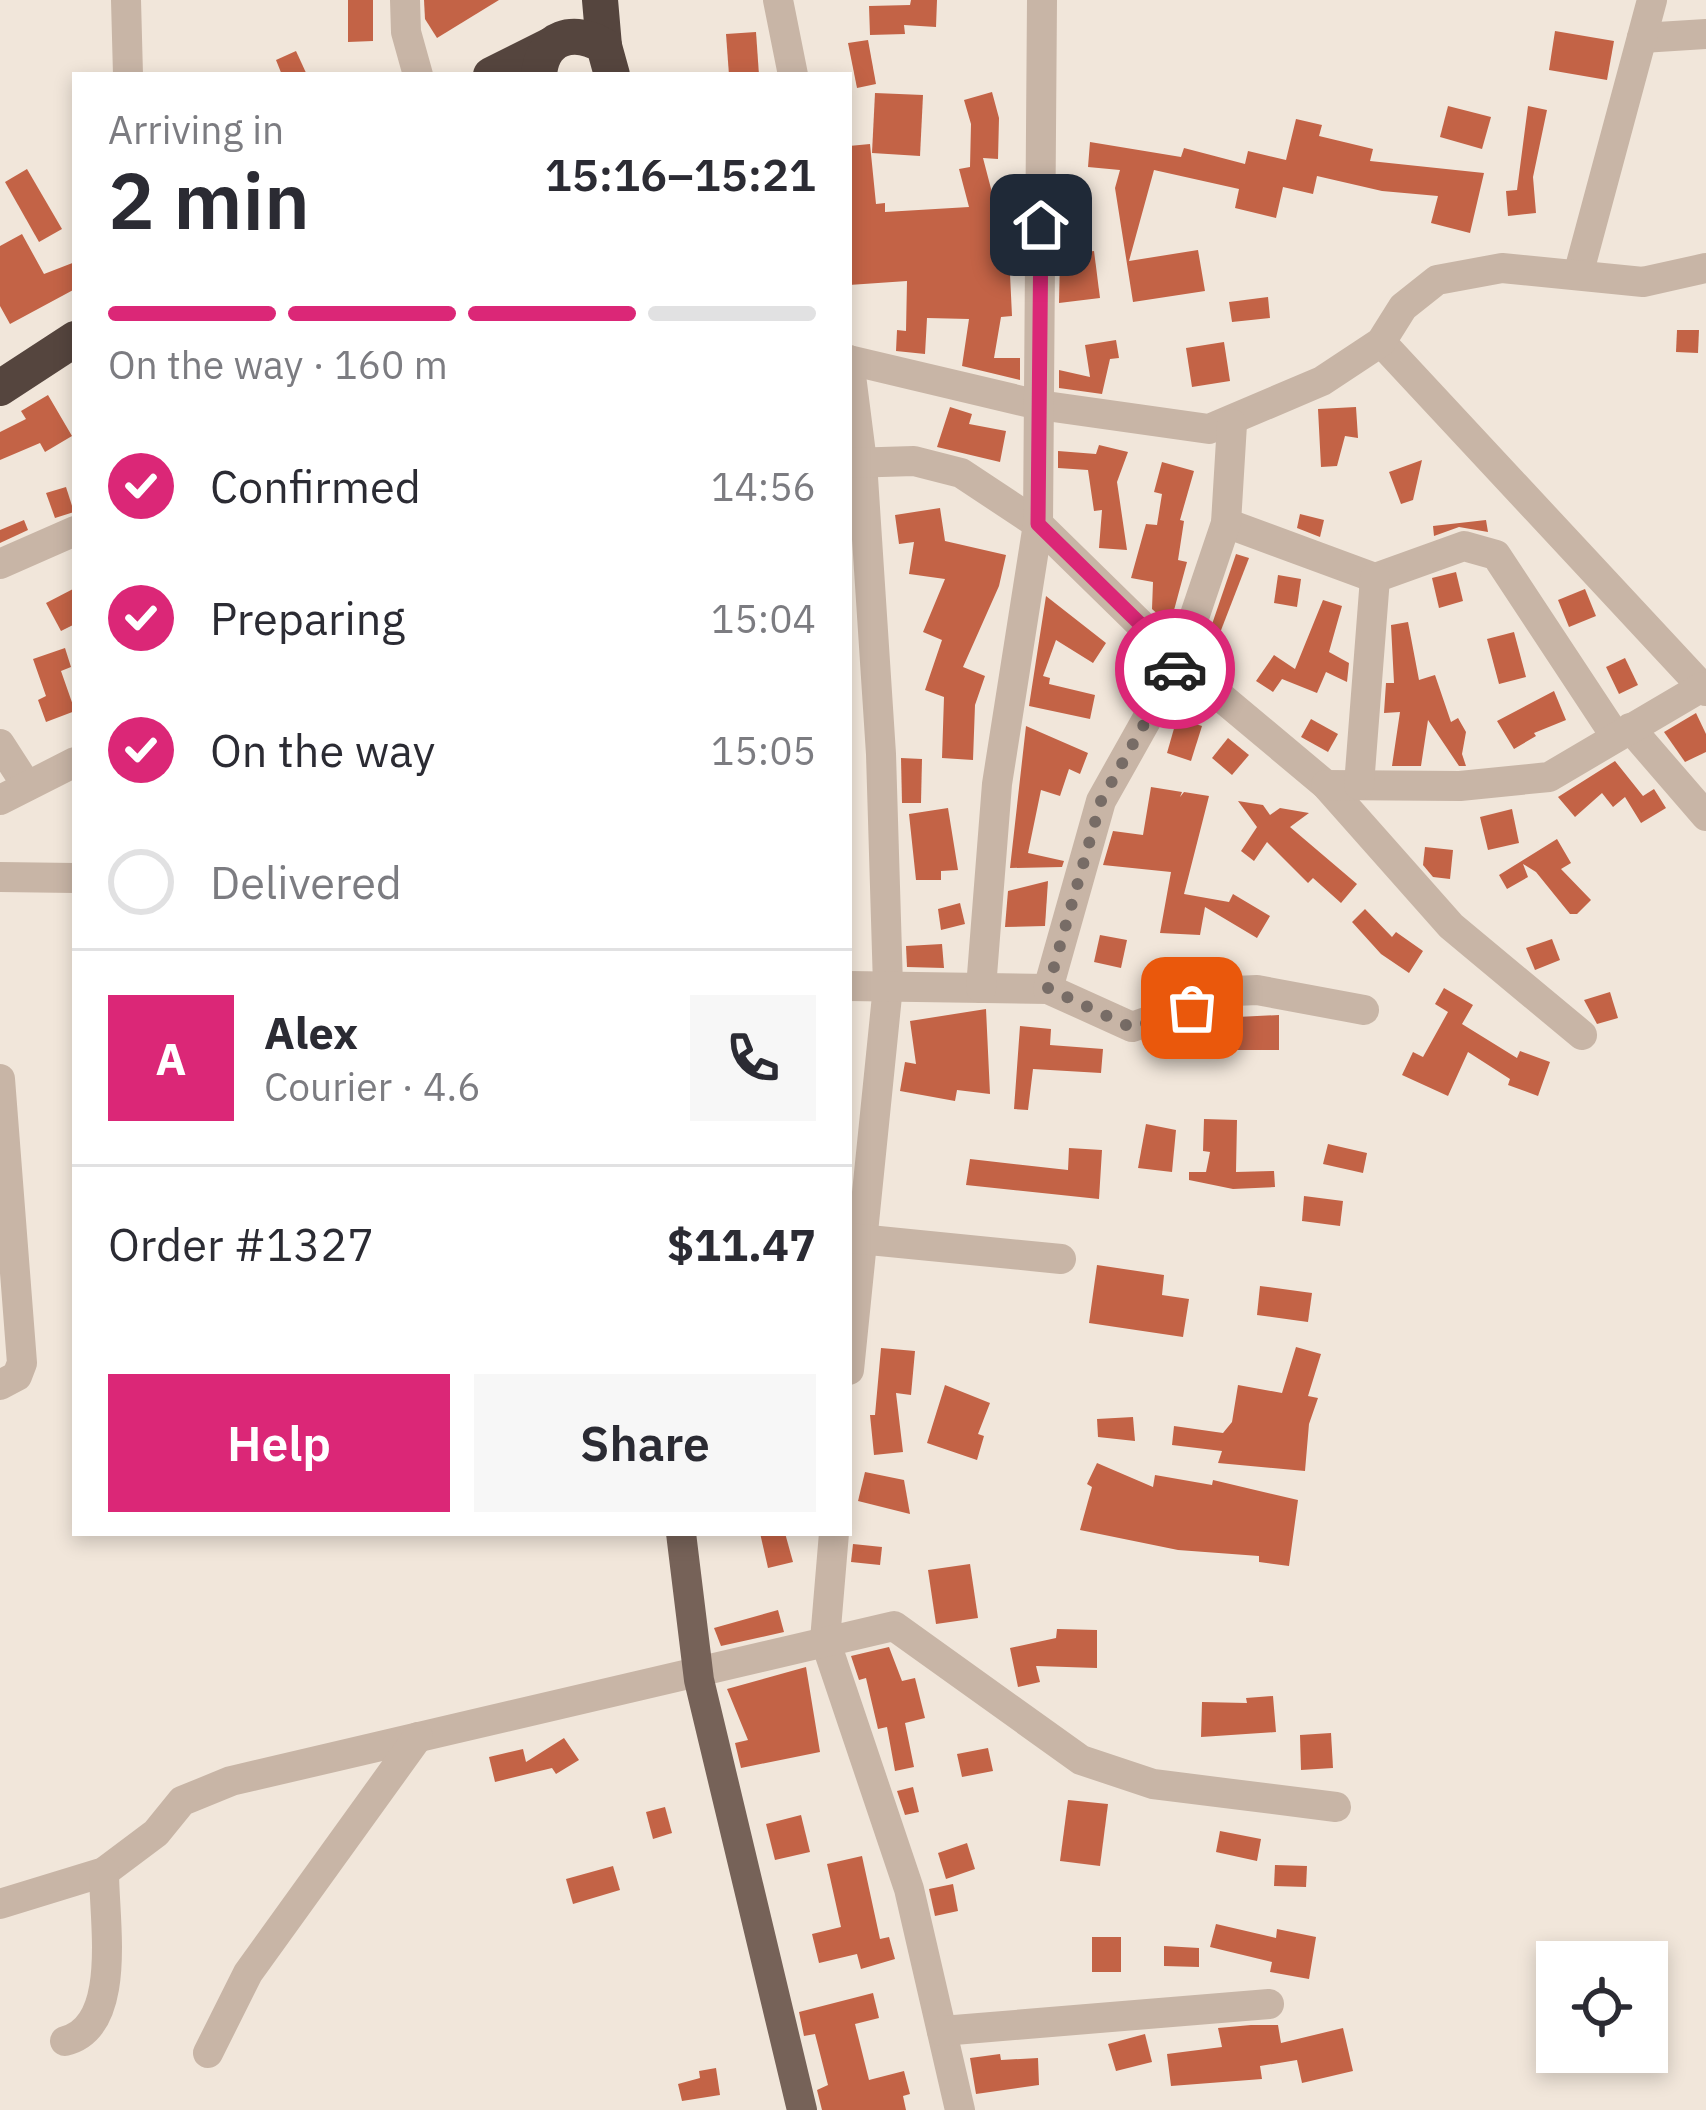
<!DOCTYPE html>
<html lang="en">
<head>
<meta charset="utf-8">
<style>
	:root { --surface:#fff; --page:#f7f7f7; --text:#2b2b33; --muted:#7c7c81; --line:#e1e1e2; --accent:#db2777 }
	body { margin:0; font-family:"IBM Plex Sans",sans-serif; background:var(--page); color:var(--text); height:100vh; display:flex; flex-direction:column; font-size:45px; white-space:nowrap }
	* { box-sizing:border-box; margin:0 }
	p { font-size:39px; color:var(--muted) }
	.icon { flex:none; width:66px; height:66px; fill:none; stroke:currentColor; stroke-width:2; stroke-linecap:round; stroke-linejoin:round }
	.map { position:relative; flex:1; overflow:hidden }
	.side { position:absolute; left:72px; top:72px; width:780px; height:1464px; display:flex; flex-direction:column; background:var(--surface); border-radius:0px; box-shadow:0 6px 18px #0003 }
	.side>* { flex:none }
	.controls { position:absolute; left:1536px; top:1941px; display:grid; gap:24px }
	.controls a { display:grid; place-items:center; width:132px; height:132px; border-radius:0px; background:var(--surface); box-shadow:0 6px 18px #0003; font-size:60px }
	.pin { position:absolute; display:grid; place-items:center; width:102px; height:102px; color:#fff; margin:-51px; border-radius:24px; box-shadow:0 6px 18px #0006 }
	.courier { position:absolute; display:grid; place-items:center; width:120px; height:120px; margin:-60px; border:9px solid #db2777; border-radius:50%; background:#fff; color:#222; box-shadow:0 3px 15px #0007 }
	.overview em { font-style:normal; font-weight:600 }
	.overview div { display:flex; flex-direction:column-reverse }
	.overview { display:flex; align-items:center; justify-content:space-between; height:204px; padding:0 36px }
	h1 { font-size:78px; font-weight:600; line-height:90px }
	.bar { display:grid; grid-template-columns:repeat(4,1fr); gap:18px 12px; align-content:center; height:144px; padding:0 36px }
	.bar i { height:15px; border-radius:9px; background:var(--line) }
	.bar .current { background:var(--accent) }
	.bar p { grid-column:span 4 }
	.line { display:flex; align-items:center; gap:30px; padding:0 36px; border-top:3px solid var(--line) }
	.line div { flex:1 }
	.round { display:grid; place-items:center; flex:none; width:126px; height:126px; border-radius:0px; background:var(--page) }
	ol { padding:0 36px; list-style:none }
	li { display:flex; align-items:center; gap:36px; height:132px }
	li p { margin-inline-start:auto }
	li .icon { padding:12px; border-radius:50%; background:var(--accent); color:#fff; stroke-width:4 }
	li:last-child { color:var(--muted) }
	li i { width:66px; height:66px; border:6px solid var(--line); border-radius:50% }
	.button { display:flex; gap:24px; margin-top:auto; padding:24px 36px }
	.button a { flex:1; height:138px; border-radius:0px; background:var(--accent); color:#fff; font-size:48px; font-weight:600; line-height:138px; text-align:center }
	.button a+a { background:var(--page); color:var(--text) }
	.map>svg:first-child { display:block }
	.building { fill:#c36346 }
	.lines { fill:none; stroke-linecap:round; stroke-linejoin:round }
	.minor { stroke:#c8b5a6; stroke-width:30 }
	.major { stroke:#766258; stroke-width:30 }
	.highway { stroke:#55453e; stroke-width:36 }
	.done { stroke:#776c66; stroke-width:12; stroke-dasharray:0 21.6 }
	.route { stroke:#db2777; stroke-width:15 }
</style>
</head>
<body>
<div class="map">
<svg width="1706" height="2110" viewBox="0 0 1706 2110">
	<rect width="100%" height="100%" fill="#f1e6da"/>
	<g class="building">
		<polygon points="348,0 373,0 373,41 348,42"/>
		<polygon points="424,0 499,0 437,38 425,19"/>
		<polygon points="911,0 937,0 936,27 904,25 905,34 870,35 869,6 910,5"/>
		<polygon points="1555,31 1614,41 1607,80 1549,70"/>
		<polygon points="756,32 759,75 729,75 726,34"/>
		<polygon points="868,40 876,84 857,88 848,43"/>
		<polygon points="296,51 307,75 282,75 276,60"/>
		<polygon points="992,92 999,118 998,159 983,158 995,204 1008,203 1016,256 1016,274 1010,274 1012,316 1001,317 994,358 1020,358 1020,380 962,366 969,319 927,318 925,354 896,351 897,330 906,331 907,281 849,285 849,146 870,144 876,204 885,203 885,212 969,207 959,169 970,167 971,124 964,100"/>
		<polygon points="875,93 923,95 920,156 872,153"/>
		<polygon points="1448,106 1491,117 1482,149 1440,137"/>
		<polygon points="1528,106 1547,110 1533,177 1536,213 1508,216 1506,191 1517,190"/>
		<polygon points="1296,119 1322,125 1319,136 1373,149 1370,161 1484,173 1470,233 1431,223 1438,196 1382,191 1317,176 1313,194 1283,187 1276,218 1235,208 1239,189 1154,170 1129,261 1198,250 1205,291 1133,302 1115,188 1120,170 1088,167 1090,142 1181,157 1184,148 1245,164 1248,151 1286,160"/>
		<polygon points="27,169 62,229 39,242 5,182"/>
		<polygon points="22,234 44,274 75,262 75,289 10,324 0,306 0,246"/>
		<polygon points="1094,251 1100,298 1059,303 1060,255"/>
		<polygon points="1268,297 1270,318 1232,322 1229,302"/>
		<polygon points="1677,330 1699,330 1698,353 1676,352"/>
		<polygon points="1116,340 1119,358 1110,359 1102,394 1059,388 1059,370 1090,377 1085,345"/>
		<polygon points="1224,342 1230,381 1192,387 1186,348"/>
		<polygon points="48,395 72,436 45,452 40,443 0,460 0,432 26,419 21,411"/>
		<polygon points="950,407 972,414 969,424 1006,431 1000,462 937,447"/>
		<polygon points="1356,407 1358,438 1345,436 1337,466 1321,467 1318,409"/>
		<polygon points="1099,445 1128,452 1117,482 1127,550 1099,548 1102,510 1094,511 1088,470 1058,468 1058,451 1096,454"/>
		<polygon points="1422,460 1413,500 1401,504 1389,472"/>
		<polygon points="1162,462 1194,471 1180,520 1184,521 1178,560 1187,562 1170,625 1152,609 1153,582 1131,578 1146,524 1157,525 1162,494 1154,492"/>
		<polygon points="66,487 74,512 55,518 46,493"/>
		<polygon points="940,508 945,541 1006,555 999,586 963,667 985,676 975,705 973,760 942,758 944,697 925,690 942,640 923,632 945,579 909,574 914,542 899,544 895,515"/>
		<polygon points="1300,514 1324,520 1320,537 1297,528"/>
		<polygon points="24,520 28,530 0,543 0,530"/>
		<polygon points="1486,520 1488,532 1459,527 1434,536 1433,526"/>
		<polygon points="1236,554 1249,558 1218,638 1209,633"/>
		<polygon points="1456,572 1463,601 1439,608 1432,578"/>
		<polygon points="1278,575 1301,579 1297,607 1274,603"/>
		<polygon points="75,588 75,624 61,631 46,603"/>
		<polygon points="1585,589 1596,616 1569,627 1558,600"/>
		<polygon points="1046,596 1106,643 1093,663 1056,640 1043,676 1050,678 1049,684 1095,695 1090,719 1029,706"/>
		<polygon points="1323,600 1342,606 1329,652 1349,663 1347,682 1326,672 1317,693 1282,679 1273,692 1256,681 1274,655 1295,669"/>
		<polygon points="1408,622 1419,680 1435,675 1451,722 1458,718 1466,732 1462,754 1466,766 1459,766 1428,720 1421,766 1392,766 1400,712 1384,713 1386,683 1394,683 1391,625"/>
		<polygon points="1514,632 1526,677 1499,684 1487,639"/>
		<polygon points="65,648 71,667 61,671 75,711 46,722 38,700 46,696 33,659"/>
		<polygon points="1625,658 1638,685 1619,694 1606,667"/>
		<polygon points="1554,691 1566,720 1534,733 1536,736 1514,749 1497,721"/>
		<polygon points="1696,713 1706,734 1706,752 1685,762 1664,732"/>
		<polygon points="1177,718 1202,726 1191,761 1167,753"/>
		<polygon points="1311,719 1338,734 1328,752 1301,737"/>
		<polygon points="1026,726 1088,753 1080,774 1069,769 1060,796 1041,790 1028,853 1064,861 1062,867 1010,868"/>
		<polygon points="1228,738 1249,755 1232,775 1212,758"/>
		<polygon points="901,758 922,759 921,803 902,803"/>
		<polygon points="1615,761 1643,796 1654,789 1666,808 1641,823 1625,797 1613,807 1602,793 1575,817 1558,797"/>
		<polygon points="1151,787 1182,792 1180,797 1184,792 1209,796 1184,894 1229,902 1233,894 1270,916 1257,938 1205,907 1200,935 1160,933 1171,872 1103,865 1113,831 1143,835"/>
		<polygon points="1238,801 1263,805 1270,815 1280,808 1309,813 1290,827 1357,884 1341,903 1313,878 1308,883 1267,842 1254,861 1241,851 1257,827"/>
		<polygon points="948,808 958,870 941,871 941,880 916,880 909,814"/>
		<polygon points="1512,809 1519,843 1488,850 1480,817"/>
		<polygon points="1557,839 1571,863 1561,869 1591,900 1577,914 1570,914 1536,872 1523,864 1528,877 1507,889 1499,875"/>
		<polygon points="1425,847 1453,850 1450,879 1433,877 1423,865"/>
		<polygon points="1048,881 1045,926 1005,927 1008,891"/>
		<polygon points="960,903 965,924 941,930 938,909"/>
		<polygon points="1365,909 1392,937 1396,932 1423,951 1409,973 1381,954 1352,922"/>
		<polygon points="1100,935 1127,940 1121,968 1094,962"/>
		<polygon points="1552,939 1560,960 1535,970 1526,948"/>
		<polygon points="942,944 944,968 907,967 906,946"/>
		<polygon points="1444,988 1473,1005 1462,1024 1517,1058 1520,1051 1550,1062 1538,1096 1508,1085 1510,1079 1468,1052 1448,1096 1402,1075 1413,1052 1423,1057 1448,1012 1435,1004"/>
		<polygon points="1610,992 1618,1018 1597,1024 1584,1000"/>
		<polygon points="986,1009 990,1094 957,1090 955,1101 900,1091 905,1062 916,1064 910,1021"/>
		<polygon points="1279,1015 1279,1050 1217,1050 1217,1018"/>
		<polygon points="1020,1026 1051,1029 1050,1045 1103,1049 1101,1073 1033,1069 1028,1110 1014,1109"/>
		<polygon points="1204,1119 1237,1120 1236,1172 1274,1171 1275,1187 1233,1189 1189,1180 1189,1172 1206,1172 1210,1152 1203,1151"/>
		<polygon points="1146,1124 1176,1130 1172,1172 1138,1168"/>
		<polygon points="1328,1144 1367,1153 1363,1173 1323,1164"/>
		<polygon points="1069,1148 1102,1150 1099,1199 966,1185 970,1159 1068,1170"/>
		<polygon points="1304,1196 1343,1201 1340,1226 1302,1221"/>
		<polygon points="1097,1265 1164,1275 1162,1295 1189,1299 1183,1337 1089,1323"/>
		<polygon points="1260,1286 1312,1293 1308,1322 1257,1315"/>
		<polygon points="1296,1347 1321,1354 1308,1396 1318,1398 1309,1424 1305,1471 1218,1463 1222,1451 1172,1445 1174,1426 1223,1433 1232,1422 1238,1385 1282,1393"/>
		<polygon points="881,1348 915,1351 911,1395 896,1393 903,1452 874,1455 870,1415 875,1415"/>
		<polygon points="945,1385 990,1403 978,1434 984,1436 977,1460 927,1443"/>
		<polygon points="1133,1417 1135,1441 1098,1437 1097,1419"/>
		<polygon points="1097,1463 1153,1487 1155,1475 1212,1485 1213,1480 1298,1500 1289,1566 1259,1562 1259,1556 1178,1550 1080,1530 1092,1487 1087,1484"/>
		<polygon points="865,1472 904,1480 910,1514 858,1501"/>
		<polygon points="760,1533 785,1533 793,1562 768,1568"/>
		<polygon points="853,1544 882,1547 880,1565 851,1562"/>
		<polygon points="970,1564 978,1618 936,1624 928,1570"/>
		<polygon points="778,1610 784,1632 721,1646 714,1628"/>
		<polygon points="1057,1629 1097,1630 1097,1668 1036,1666 1040,1682 1018,1687 1010,1648 1056,1638"/>
		<polygon points="889,1647 902,1681 915,1678 925,1718 905,1723 914,1767 895,1771 887,1727 878,1729 866,1678 859,1680 851,1656"/>
		<polygon points="806,1667 820,1752 741,1768 735,1743 748,1740 727,1689"/>
		<polygon points="1273,1696 1276,1732 1201,1737 1202,1702 1247,1703 1246,1698"/>
		<polygon points="1331,1733 1333,1768 1301,1770 1300,1735"/>
		<polygon points="564,1738 579,1760 556,1774 552,1768 495,1782 489,1757 523,1749 526,1762"/>
		<polygon points="988,1748 993,1771 962,1777 957,1754"/>
		<polygon points="913,1787 919,1812 905,1815 897,1791"/>
		<polygon points="1068,1800 1108,1804 1100,1866 1060,1861"/>
		<polygon points="665,1807 672,1833 653,1839 646,1812"/>
		<polygon points="801,1815 810,1852 775,1860 766,1824"/>
		<polygon points="1220,1831 1261,1839 1257,1861 1216,1852"/>
		<polygon points="967,1843 975,1869 946,1879 938,1853"/>
		<polygon points="862,1856 880,1939 889,1937 895,1959 861,1969 857,1954 819,1963 812,1934 841,1927 827,1864"/>
		<polygon points="1275,1865 1307,1866 1306,1887 1274,1886"/>
		<polygon points="613,1866 620,1890 573,1904 566,1879"/>
		<polygon points="953,1884 958,1911 935,1916 929,1889"/>
		<polygon points="1216,1924 1276,1938 1277,1929 1316,1937 1309,1979 1270,1972 1272,1962 1210,1947"/>
		<rect x="1092" y="1937" width="29" height="35"/>
		<polygon points="1164,1946 1199,1948 1199,1967 1164,1966"/>
		<polygon points="873,1993 879,2018 855,2024 869,2080 904,2071 910,2094 903,2096 906,2110 822,2110 817,2090 828,2085 815,2034 804,2036 799,2012"/>
		<polygon points="1251,2025 1278,2025 1281,2043 1343,2028 1353,2071 1302,2083 1297,2060 1260,2066 1262,2079 1171,2086 1167,2054 1222,2047 1218,2028"/>
		<polygon points="1145,2034 1152,2062 1116,2071 1108,2044"/>
		<polygon points="1000,2054 1001,2060 1038,2058 1039,2085 976,2094 970,2058"/>
		<polygon points="716,2068 720,2095 682,2101 678,2084 700,2078 699,2071"/>
	</g>
	<g class="lines">
		<g class="minor">
			<polyline points="126,0 128,75"/>
			<polyline points="405,0 406,32 418,75"/>
			<polyline points="778,0 793,75"/>
			<polyline points="1642,38 1706,34"/>
			<polyline points="1578,275 1652,0"/>
			<polyline points="1381,342 1706,691"/>
			<polyline points="849,360 862,462 881,754 888,986 849,1370"/>
			<polyline points="849,360 1039,405 1209,429 1322,381 1381,342 1403,307 1437,280 1502,268 1643,282 1706,268"/>
			<polyline points="849,463 914,461 961,473 1038,524 1179,662 1326,785 1451,926 1582,1035"/>
			<polyline points="1226,523 1375,578 1464,546 1496,555 1616,737"/>
			<polyline points="0,564 75,531"/>
			<polyline points="1630,728 1706,816"/>
			<polyline points="0,744 27,786"/>
			<polyline points="1326,785 1460,786 1549,777 1702,687"/>
			<polyline points="1359,785 1375,578"/>
			<polyline points="0,800 75,762"/>
			<polyline points="0,877 75,878"/>
			<polyline points="849,986 1048,989 1132,1027 1235,991 1257,990 1364,1010"/>
			<polyline points="981,988 997,784 1038,524 1042,0"/>
			<polyline points="1048,989 1101,801 1179,662 1226,523 1232,424"/>
			<polyline points="0,1079 22,1363 17,1376 0,1385"/>
			<polyline points="849,1238 1061,1259"/>
			<polyline points="834,1533 825,1640 909,1889 960,2110"/>
			<polyline points="0,1904 104,1872 156,1833 182,1801 231,1781 894,1626 1081,1760 1153,1784 1336,1807"/>
			<polyline points="942,2031 1269,2004"/>
			<path d="M65 2041C123 2027 104 1921 104 1872"/>
			<polyline points="208,2053 248,1973 418,1737"/>
		</g>
		<polyline class="major" points="681,1533 699,1680 802,2110"/>
		<g class="highway">
			<polyline points="600,0 604,46"/>
			<polyline points="491,75 549,46"/>
			<path d="M539 75C542 36 574 28 604 46L612 75"/>
			<polyline points="0,388 75,339"/>
		</g>
	</g>
	<g class="lines">
		<polyline class="done" points="1175,669 1101,801 1048,988 1132,1028 1192,1008"/>
		<polyline class="route" points="1041,225 1038,524 1179,662 1175,669"/>
	</g>
</svg>
<div class="controls">
<a><svg class="icon" aria-label="locate" viewBox="0 0 24 24"><circle cx="12" cy="12" r="6"/><path d="M12 2v4M12 18v4M2 12h4M18 12h4"/></svg></a>
</div>
<div class="pin" style="left:1192px;top:1008px;background:#ea580c"><svg class="icon" aria-label="bag" viewBox="0 0 24 24"><path d="M5 8h14l-1 12H6zM9 8a3 3 0 0 1 6 0"/></svg></div>
<div class="pin" style="left:1041px;top:225px;background:#1f2937"><svg class="icon" aria-label="home" viewBox="0 0 24 24"><path d="M3 11l9-7 9 7M6 9v11h12V9"/></svg></div>
<div class="courier" style="left:1175px;top:669px"><svg class="icon" aria-label="car" viewBox="0 0 24 24"><path d="M5 17H2v-5l4-1 3-4h7l3 4 3 1v5h-3M9 17h6M6 11h13"/><circle cx="7" cy="17" r="2"/><circle cx="17" cy="17" r="2"/></svg></div>
<section class="side">
<div class="overview"><div><h1>2 min</h1><p>Arriving in</p></div><em>15:16–15:21</em></div>
<div class="bar"><i class="current"></i><i class="current"></i><i class="current"></i><i></i><p>On the way · 160 m</p></div>
<ol>
<li><svg class="icon" aria-label="check" viewBox="0 0 24 24"><path d="M5 12l5 5 9-10"/></svg>Confirmed<p>14:56</p></li>
<li><svg class="icon" aria-label="check" viewBox="0 0 24 24"><path d="M5 12l5 5 9-10"/></svg>Preparing<p>15:04</p></li>
<li><svg class="icon" aria-label="check" viewBox="0 0 24 24"><path d="M5 12l5 5 9-10"/></svg>On the way<p>15:05</p></li>
<li><i></i>Delivered</li>
</ol>
<div class="line" style="height:216px"><b class="round" style="background:var(--accent);color:#fff">A</b><div><b>Alex</b><p>Courier · 4.6</p></div><a class="round"><svg class="icon" aria-label="phone" viewBox="0 0 24 24"><path d="M5 4h4l2 5-3 2q2 4 5 5l2-3 5 2v4C11 20 4 13 5 4z"/></svg></a></div>
<div class="line" style="height:156px"><div>Order #1327</div><b>$11.47</b></div>
<div class="button"><a>Help</a><a>Share</a></div>
</section>
</div>
</body>
</html>
